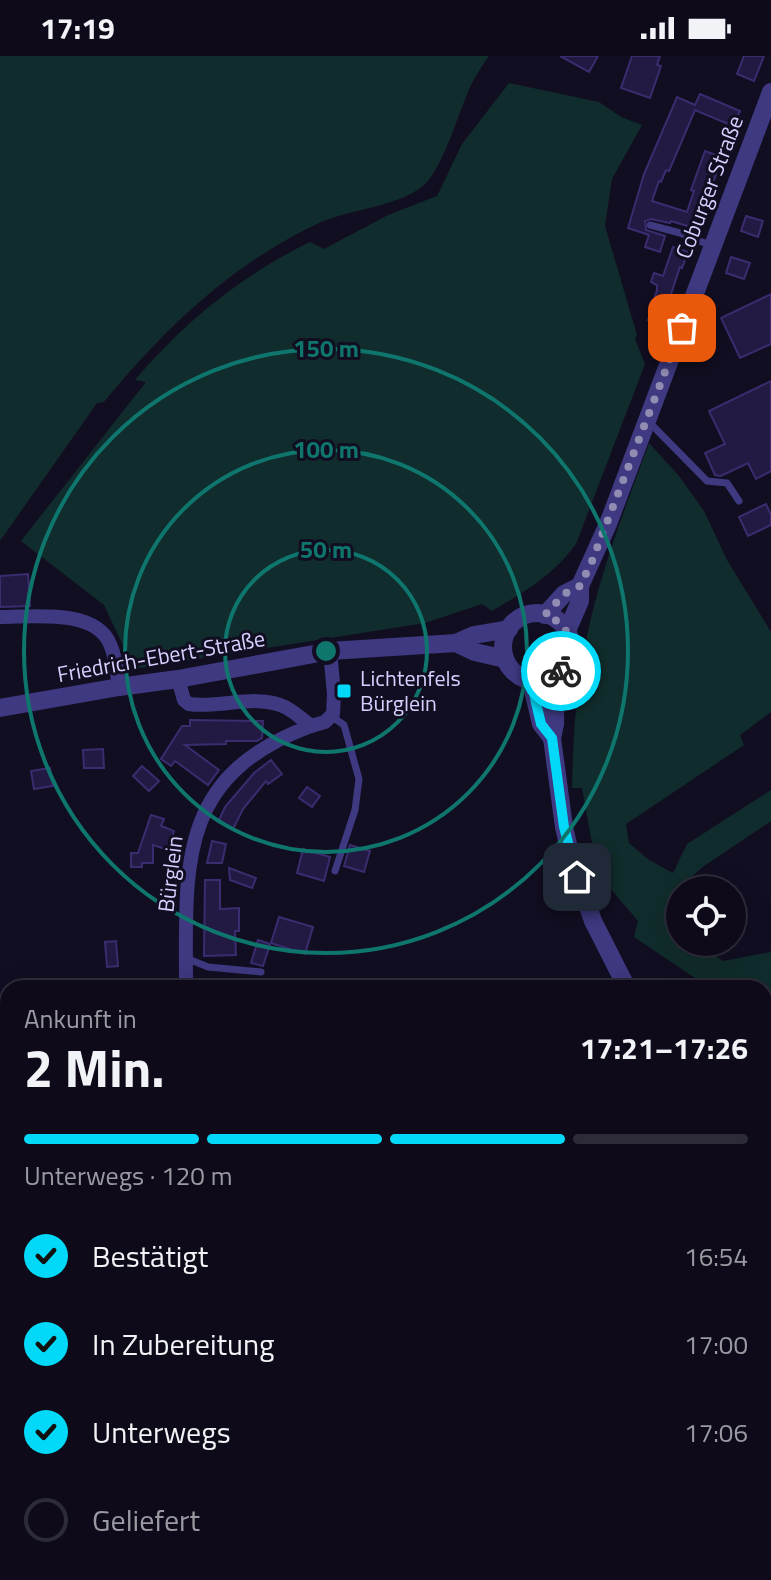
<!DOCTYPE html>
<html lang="de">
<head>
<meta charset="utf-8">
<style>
	:root { --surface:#0e0a1a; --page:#1c1827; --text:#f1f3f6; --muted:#9b9aa2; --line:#2e2b39; --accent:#02d9f8 }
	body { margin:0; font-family:"Titillium Web",sans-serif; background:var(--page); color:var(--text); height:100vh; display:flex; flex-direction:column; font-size:30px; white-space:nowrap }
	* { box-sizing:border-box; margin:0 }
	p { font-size:26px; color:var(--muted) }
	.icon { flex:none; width:44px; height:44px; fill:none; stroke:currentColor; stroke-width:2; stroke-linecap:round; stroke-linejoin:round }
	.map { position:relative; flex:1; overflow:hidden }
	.details { position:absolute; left:0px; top:924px; width:772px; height:600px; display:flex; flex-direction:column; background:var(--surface); border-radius:24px 24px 0 0; box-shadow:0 8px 32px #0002,0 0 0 2px var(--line) }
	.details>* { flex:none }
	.controls { position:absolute; left:666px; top:820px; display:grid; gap:16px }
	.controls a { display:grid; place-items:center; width:80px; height:80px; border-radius:50%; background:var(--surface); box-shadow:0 8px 32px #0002,0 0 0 2px var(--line); font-size:40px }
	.pin { position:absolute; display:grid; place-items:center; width:68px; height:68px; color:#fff; margin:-34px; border-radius:16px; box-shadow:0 4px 12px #0006 }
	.courier { position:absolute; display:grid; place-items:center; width:80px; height:80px; margin:-40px; border:6px solid #02d9f8; border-radius:50%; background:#fff; color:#222; box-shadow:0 2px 10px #0007 }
	.summary em { font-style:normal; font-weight:700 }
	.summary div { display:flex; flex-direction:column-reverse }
	.summary { display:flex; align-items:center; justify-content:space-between; height:136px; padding:0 24px }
	h1 { font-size:52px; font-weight:700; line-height:60px }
	.bar { display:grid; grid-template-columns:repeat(4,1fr); gap:12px 8px; align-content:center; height:96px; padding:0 24px }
	.bar i { height:10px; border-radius:6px; background:var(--line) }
	.bar .current { background:var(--accent) }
	.bar p { grid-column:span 4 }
	ol { padding:0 24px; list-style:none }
	li { display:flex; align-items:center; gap:24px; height:88px }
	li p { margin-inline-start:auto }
	li .icon { padding:8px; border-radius:50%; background:var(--accent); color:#111; stroke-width:4 }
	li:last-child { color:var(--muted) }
	li i { width:44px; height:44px; border:4px solid var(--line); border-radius:50% }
	.status { display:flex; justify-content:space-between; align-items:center; height:56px; padding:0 40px; background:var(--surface); direction:ltr }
	.status svg { height:22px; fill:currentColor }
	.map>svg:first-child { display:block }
	.green { fill:#112c2c }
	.water { fill:#0c1f43 }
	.building { fill:#231a43; stroke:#3b2c6f; stroke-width:2 }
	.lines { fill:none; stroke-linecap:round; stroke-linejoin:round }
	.service { stroke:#3e3981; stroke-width:7 }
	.minor { stroke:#3e3981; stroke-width:14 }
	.tertiary { stroke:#3e3981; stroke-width:18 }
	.done { stroke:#918cb2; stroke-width:8; stroke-dasharray:0 14.4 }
	.route { stroke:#02d9f8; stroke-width:10 }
	.ring { fill:none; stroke:#0f766e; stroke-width:4 }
	.poi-dot { fill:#02d9f8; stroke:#120e22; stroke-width:3 }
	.labels { text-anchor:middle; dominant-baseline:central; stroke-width:6; stroke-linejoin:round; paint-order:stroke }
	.street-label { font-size:22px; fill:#d6d0ff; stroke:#120e22 }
	.poi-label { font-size:22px; fill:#d6d0ff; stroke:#120e22; text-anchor:start }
	.centre { fill:#0f766e; stroke:#120e22; stroke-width:4 }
	.ring-label { font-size:24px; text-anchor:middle; font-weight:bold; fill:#0f766e; stroke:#120e22; stroke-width:6; stroke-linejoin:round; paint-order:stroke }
</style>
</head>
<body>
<div class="status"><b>17:19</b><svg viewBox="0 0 49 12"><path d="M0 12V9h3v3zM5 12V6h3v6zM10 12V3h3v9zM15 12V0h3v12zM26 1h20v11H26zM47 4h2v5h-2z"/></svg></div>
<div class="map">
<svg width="771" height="1524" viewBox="0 0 771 1524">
	<rect width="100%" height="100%" fill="#120e22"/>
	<g class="green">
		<path d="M0 0H489C482 10 475 20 470 31 459 56 442 114 423 130 397 151 350 153 319 167 233 207 164 273 104 346L97 347 0 485Z"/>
		<path d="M509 27 599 46 621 61 642 69 612 123 605 170 637 279 635 283 645 308 576 488C552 520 526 535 492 555L482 548 425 567 134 613 104 549 21 485 146 326 135 324C184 266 242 219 310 186L324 193 388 159 437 140 462 88Z"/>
		<path d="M649 387 679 420 704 455 727 504 771 576V656L740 679 744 689 626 768 629 787 649 804 673 817 687 788 771 734V765L704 810 676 834 680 845V886H694L723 905 771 896V955L764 951V932H719L701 926 634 881 638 865 604 825 591 782 582 732H572C573 681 576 630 587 580 601 513 626 450 649 387Z"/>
	</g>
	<polygon class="water" points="771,1249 771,1340 764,1344 764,1256"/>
	<g class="building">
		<polygon points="560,0 598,0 589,16"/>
		<polygon points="632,0 660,0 657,9 661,10 650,42 621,32"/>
		<polygon points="744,0 764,0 754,25 737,18"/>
		<polygon points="700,38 740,55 733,70 695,54 669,115 666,114 661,126 659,125 652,145 687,156 694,135 691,134 705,95 722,101 697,173 671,165 670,167 651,163 645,165 646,174 665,180 660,196 645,191 649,179 628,172 644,118 677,41 695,49"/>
		<polygon points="746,160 763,165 758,181 741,175"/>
		<polygon points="673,191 688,196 682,212 680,211 661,268 648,264 657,234 657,229 651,226 654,217 663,220"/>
		<polygon points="731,201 750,207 744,223 726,217"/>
		<polygon points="771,238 771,288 740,302 721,262"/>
		<polygon points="771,325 771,415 756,423 748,407 721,420 715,419 705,397 725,388 709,355"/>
		<polygon points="766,448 771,459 771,469 748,480 739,461"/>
		<polygon points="28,518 30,550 0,551 0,520"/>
		<polygon points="190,664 263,665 262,682 257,685 226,685 226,688 185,689 219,714 208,729 175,705 171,710 161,703 182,670 190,670"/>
		<polygon points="103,693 104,712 84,712 83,694"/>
		<polygon points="271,704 282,718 268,728 266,725 243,753 233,773 218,766 225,751 254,717"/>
		<polygon points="142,710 159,725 149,735 133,720"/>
		<polygon points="50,712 53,730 34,733 31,715"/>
		<polygon points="307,731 320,740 312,751 299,742"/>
		<polygon points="151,759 164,763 161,770 174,775 168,794 153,789 153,807 142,807 142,811 131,811 131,797 138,797"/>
		<polygon points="212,785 226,788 222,807 207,807"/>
		<polygon points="350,789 370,795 364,816 344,810"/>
		<polygon points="303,793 330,801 324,825 297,817"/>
		<polygon points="229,812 256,822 252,832 230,824"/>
		<polygon points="205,824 220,824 220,853 239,852 239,875 235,875 236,899 204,900"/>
		<polygon points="279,861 313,871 305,898 271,887"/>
		<polygon points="258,884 270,888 263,910 251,907"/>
		<polygon points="116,885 118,910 107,911 105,886"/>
	</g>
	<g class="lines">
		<g class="service">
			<polyline points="650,169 680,177 712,190"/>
			<polyline points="648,365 707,425 727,427 739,445"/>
			<polyline points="331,660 344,669 359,723 355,754 335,815"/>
			<polyline points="186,902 208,911 261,916"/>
		</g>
		<g class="minor">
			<path d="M0 561C31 561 95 552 110 588 116 601 117 617 119 631"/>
			<path d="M178 623 184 644 189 648C220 653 256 637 285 651 295 656 303 664 311 670L325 666 333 658 334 638 330 595"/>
			<path d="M186 932C186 810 176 720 311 670"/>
			<polyline points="0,1488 8,1496"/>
			<polyline points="28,1516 36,1524"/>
			<polyline points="466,1516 475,1524"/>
			<polyline points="212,1524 221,1516"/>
		</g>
		<g class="tertiary">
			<circle cx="537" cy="591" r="34"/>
			<polyline points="545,559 564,538 580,530"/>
			<polyline points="567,575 580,545 580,530 608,468 771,36"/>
			<polyline points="456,587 475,596 505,603"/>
			<polyline points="556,619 555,668 552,682 564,771 572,805 593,865 627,932"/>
			<polyline points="531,625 541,668 552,682"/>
			<polyline points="0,652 119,631 178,623 330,595 456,587 474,579 509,573"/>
			<polyline points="764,1117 771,1125"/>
		</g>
	</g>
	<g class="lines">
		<path class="done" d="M561 615C578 594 571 568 545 559L564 538 580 530 592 505 682 272"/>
		<polyline class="route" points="561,615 544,625 531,625 541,668 552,682 564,771 577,821"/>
	</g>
	<g class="ring">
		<circle cx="326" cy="595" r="101"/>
		<circle cx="326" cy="595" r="201"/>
		<circle cx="326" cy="595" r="302"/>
	</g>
	<rect class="poi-dot" x="336" y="627" width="16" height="16" rx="4"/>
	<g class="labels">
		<g class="street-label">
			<text transform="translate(709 131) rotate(-69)">Coburger Straße</text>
			<text transform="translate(161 600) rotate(-10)">Friedrich-Ebert-Straße</text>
			<text transform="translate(170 818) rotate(-83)">Bürglein</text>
		</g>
		<g class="poi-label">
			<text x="360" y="622">Lichtenfels<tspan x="360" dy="25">Bürglein</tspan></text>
		</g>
	</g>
	<circle cx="326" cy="595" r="12" class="centre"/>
	<g class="ring-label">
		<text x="326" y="301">150 m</text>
		<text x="326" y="402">100 m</text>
		<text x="326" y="502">50 m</text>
	</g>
</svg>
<div class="controls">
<a><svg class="icon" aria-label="locate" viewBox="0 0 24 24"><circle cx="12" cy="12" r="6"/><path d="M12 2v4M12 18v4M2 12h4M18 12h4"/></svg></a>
</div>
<div class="pin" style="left:682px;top:272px;background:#ea580c"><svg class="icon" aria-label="bag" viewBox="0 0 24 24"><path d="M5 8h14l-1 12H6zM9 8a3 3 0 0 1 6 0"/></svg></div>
<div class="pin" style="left:577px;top:821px;background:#1f2937"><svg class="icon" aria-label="home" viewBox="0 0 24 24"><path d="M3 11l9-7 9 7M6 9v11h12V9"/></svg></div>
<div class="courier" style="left:561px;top:615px"><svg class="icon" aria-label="bike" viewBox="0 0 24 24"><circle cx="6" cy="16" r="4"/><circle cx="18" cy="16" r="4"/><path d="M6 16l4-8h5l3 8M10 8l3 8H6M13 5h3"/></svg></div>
<section class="details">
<div class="summary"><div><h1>2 Min.</h1><p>Ankunft in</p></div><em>17:21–17:26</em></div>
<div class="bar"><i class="current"></i><i class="current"></i><i class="current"></i><i></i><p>Unterwegs · 120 m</p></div>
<ol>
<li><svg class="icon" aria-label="check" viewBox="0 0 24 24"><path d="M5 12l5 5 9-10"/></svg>Bestätigt<p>16:54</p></li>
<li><svg class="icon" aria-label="check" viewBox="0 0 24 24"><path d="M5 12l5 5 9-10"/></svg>In Zubereitung<p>17:00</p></li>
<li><svg class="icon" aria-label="check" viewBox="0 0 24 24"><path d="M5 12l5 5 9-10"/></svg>Unterwegs<p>17:06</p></li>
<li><i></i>Geliefert</li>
</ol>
</section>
</div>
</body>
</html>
